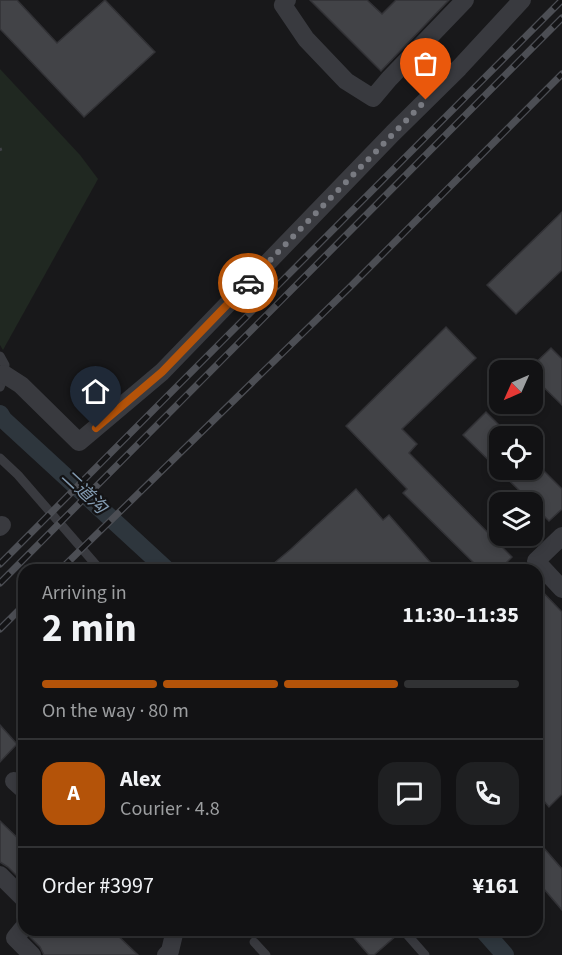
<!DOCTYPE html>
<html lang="en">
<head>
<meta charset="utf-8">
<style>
	:root { --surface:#121214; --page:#1f2022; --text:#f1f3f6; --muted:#9c9ea0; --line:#313234; --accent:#b45309 }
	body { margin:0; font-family:"Source Sans 3","Noto Sans SC",sans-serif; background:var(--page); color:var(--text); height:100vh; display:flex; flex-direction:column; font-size:22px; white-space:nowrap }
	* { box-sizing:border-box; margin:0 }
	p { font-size:20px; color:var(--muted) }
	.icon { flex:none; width:33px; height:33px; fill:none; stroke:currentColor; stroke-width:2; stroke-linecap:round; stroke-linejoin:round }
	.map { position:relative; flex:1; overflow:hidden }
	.details { position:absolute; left:18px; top:564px; width:525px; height:372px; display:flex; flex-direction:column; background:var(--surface); border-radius:18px; box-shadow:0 3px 9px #0003,0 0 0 2px var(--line) }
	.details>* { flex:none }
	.needle { width:39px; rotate:225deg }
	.buttons { position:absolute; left:489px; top:360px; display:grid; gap:12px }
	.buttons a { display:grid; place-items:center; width:54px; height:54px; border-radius:12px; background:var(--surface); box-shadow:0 3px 9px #0003,0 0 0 2px var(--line); font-size:30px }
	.pin { position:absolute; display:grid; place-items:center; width:51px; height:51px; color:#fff; margin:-62px -26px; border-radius:50% 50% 50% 0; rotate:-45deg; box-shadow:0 0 6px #0007 }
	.pin .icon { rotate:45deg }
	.courier { position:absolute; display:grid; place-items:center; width:60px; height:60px; margin:-30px; border:4px solid #b45309; border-radius:50%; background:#fff; color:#222; box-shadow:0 2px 8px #0007 }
	.head em { font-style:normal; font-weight:700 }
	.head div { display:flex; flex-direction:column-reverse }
	.head { display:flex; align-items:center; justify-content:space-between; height:102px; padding:0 24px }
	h1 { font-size:39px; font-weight:700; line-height:45px }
	.bar { display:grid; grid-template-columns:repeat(4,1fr); gap:9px 6px; align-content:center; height:72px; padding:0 24px }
	.bar i { height:8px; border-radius:4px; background:var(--line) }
	.bar .current { background:var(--accent) }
	.bar p { grid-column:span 4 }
	.line { display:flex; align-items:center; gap:15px; padding:0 24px; border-top:2px solid var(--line) }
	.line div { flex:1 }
	.round { display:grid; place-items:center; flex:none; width:63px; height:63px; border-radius:18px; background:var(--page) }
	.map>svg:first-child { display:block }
	.green { fill:#202821 }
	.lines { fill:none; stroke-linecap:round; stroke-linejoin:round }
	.canal { stroke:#2e363d; stroke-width:18 }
	.building { fill:#424347; stroke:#323236; stroke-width:1.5 }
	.path { stroke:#3f4146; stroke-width:3; stroke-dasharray:3 4.5; stroke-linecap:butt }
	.lane { stroke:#393a3f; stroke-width:9 }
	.street { stroke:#393a3f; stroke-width:18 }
	.rail-casing { stroke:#4c4e54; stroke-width:7 }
	.rail { stroke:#131315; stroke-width:4.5; stroke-dasharray:14; stroke-linecap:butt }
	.done { stroke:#787a81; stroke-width:6; stroke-dasharray:0 10.8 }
	.route { stroke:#b45309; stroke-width:8 }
	.labels { text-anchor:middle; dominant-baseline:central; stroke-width:4.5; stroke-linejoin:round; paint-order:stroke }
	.water-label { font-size:18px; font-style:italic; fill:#849cb2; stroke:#131315 }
</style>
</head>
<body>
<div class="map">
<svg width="562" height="955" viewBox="0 0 562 955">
	<rect width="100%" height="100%" fill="#18181a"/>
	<polygon class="green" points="0,69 80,155 98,179 3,350 0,345"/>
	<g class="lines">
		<g class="canal">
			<polyline points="0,414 3,419 167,570"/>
			<polyline points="483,930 505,955"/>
		</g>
	</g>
	<g class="building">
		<polygon points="0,0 17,0 57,43 105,0 155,52 84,117 0,29"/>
		<polygon points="310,0 367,0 382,14 396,0 449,0 381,71"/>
		<polygon points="562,212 562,270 516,314 487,285"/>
		<polygon points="446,327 476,358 402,429 417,444 409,453 512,557 499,570 481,570 403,493 407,489 346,426"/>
		<polygon points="551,348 562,359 562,405 532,376 532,370 528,370"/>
		<polygon points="486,412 510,436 500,436 500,470 532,470 532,459 562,489 562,509 549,521 532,504 532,502 531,502 463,435"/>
		<polygon points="356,489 383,520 389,515 437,570 266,570 291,549"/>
		<polygon points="537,586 562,612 562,794 549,807 537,793"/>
		<polygon points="0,725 17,744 0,762"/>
		<polygon points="0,821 24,844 24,883 8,867 0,862"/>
		<polygon points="537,840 562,869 562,910 537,881"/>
		<polygon points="35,930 112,930 138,955 44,955 40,947 30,937"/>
		<polygon points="347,930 396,930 398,934 374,955 369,955"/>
	</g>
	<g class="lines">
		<polyline class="path" points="0,148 1,151 0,155"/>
		<g class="lane">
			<polyline points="0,356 5,365 2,382 0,387"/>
			<polyline points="0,458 18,475 97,566 98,570"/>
			<polyline points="403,930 425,955"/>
			<polyline points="254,942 266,955"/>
		</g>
		<g class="street">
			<polyline points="287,0 283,5 306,39 346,81 373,98 389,79 465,0"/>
			<polyline points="4,374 21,385 79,442 162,372 393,133 459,68 522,0"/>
			<polyline points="0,527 2,525"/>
			<polyline points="562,536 536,561 562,589"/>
			<polyline points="14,781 24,790"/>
			<polyline points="0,875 24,899"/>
			<polyline points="24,927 15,938 32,955"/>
			<polyline points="166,955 170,951 175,930"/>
		</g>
		<defs>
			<g id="rail">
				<polyline points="0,564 562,0"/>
				<polyline points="60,570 349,288 562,74"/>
				<polyline points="0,583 562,18"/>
				<polyline points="0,629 24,605"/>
			</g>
		</defs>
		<use href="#rail" class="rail-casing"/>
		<use href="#rail" class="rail"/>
	</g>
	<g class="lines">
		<polyline class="done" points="248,283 426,100"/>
		<polyline class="route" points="96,428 162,372 248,283"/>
	</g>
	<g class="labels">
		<g class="water-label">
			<text transform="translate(84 492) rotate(43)">二道沟</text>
		</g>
	</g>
</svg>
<div class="buttons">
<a><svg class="needle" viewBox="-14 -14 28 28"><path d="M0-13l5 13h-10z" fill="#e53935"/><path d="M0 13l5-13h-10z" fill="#9c9ea0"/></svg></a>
<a><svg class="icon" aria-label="locate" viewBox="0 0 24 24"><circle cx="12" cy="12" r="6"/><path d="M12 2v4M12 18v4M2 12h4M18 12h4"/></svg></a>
<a><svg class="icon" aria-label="layers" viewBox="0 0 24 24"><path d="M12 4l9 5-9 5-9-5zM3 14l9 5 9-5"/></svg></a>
</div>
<div class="pin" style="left:426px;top:100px;background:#ea580c"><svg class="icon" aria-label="bag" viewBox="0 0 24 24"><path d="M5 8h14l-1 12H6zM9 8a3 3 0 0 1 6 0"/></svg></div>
<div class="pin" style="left:96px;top:428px;background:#1f2937"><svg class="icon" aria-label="home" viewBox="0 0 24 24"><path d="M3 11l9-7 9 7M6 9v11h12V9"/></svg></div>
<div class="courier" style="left:248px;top:283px"><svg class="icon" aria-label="car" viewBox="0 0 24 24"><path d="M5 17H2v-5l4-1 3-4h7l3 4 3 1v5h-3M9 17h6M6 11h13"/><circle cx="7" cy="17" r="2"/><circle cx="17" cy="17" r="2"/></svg></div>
<section class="details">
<div class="head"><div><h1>2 min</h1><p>Arriving in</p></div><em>11:30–11:35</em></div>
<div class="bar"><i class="current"></i><i class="current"></i><i class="current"></i><i></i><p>On the way · 80 m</p></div>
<div class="line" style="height:108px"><b class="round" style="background:var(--accent);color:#fff">A</b><div><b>Alex</b><p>Courier · 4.8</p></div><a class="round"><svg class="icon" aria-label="chat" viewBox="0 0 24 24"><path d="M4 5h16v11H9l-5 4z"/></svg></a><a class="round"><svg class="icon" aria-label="phone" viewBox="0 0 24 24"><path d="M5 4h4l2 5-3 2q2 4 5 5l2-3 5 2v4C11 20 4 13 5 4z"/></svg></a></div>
<div class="line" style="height:78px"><div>Order #3997</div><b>¥161</b></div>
</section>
</div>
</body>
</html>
